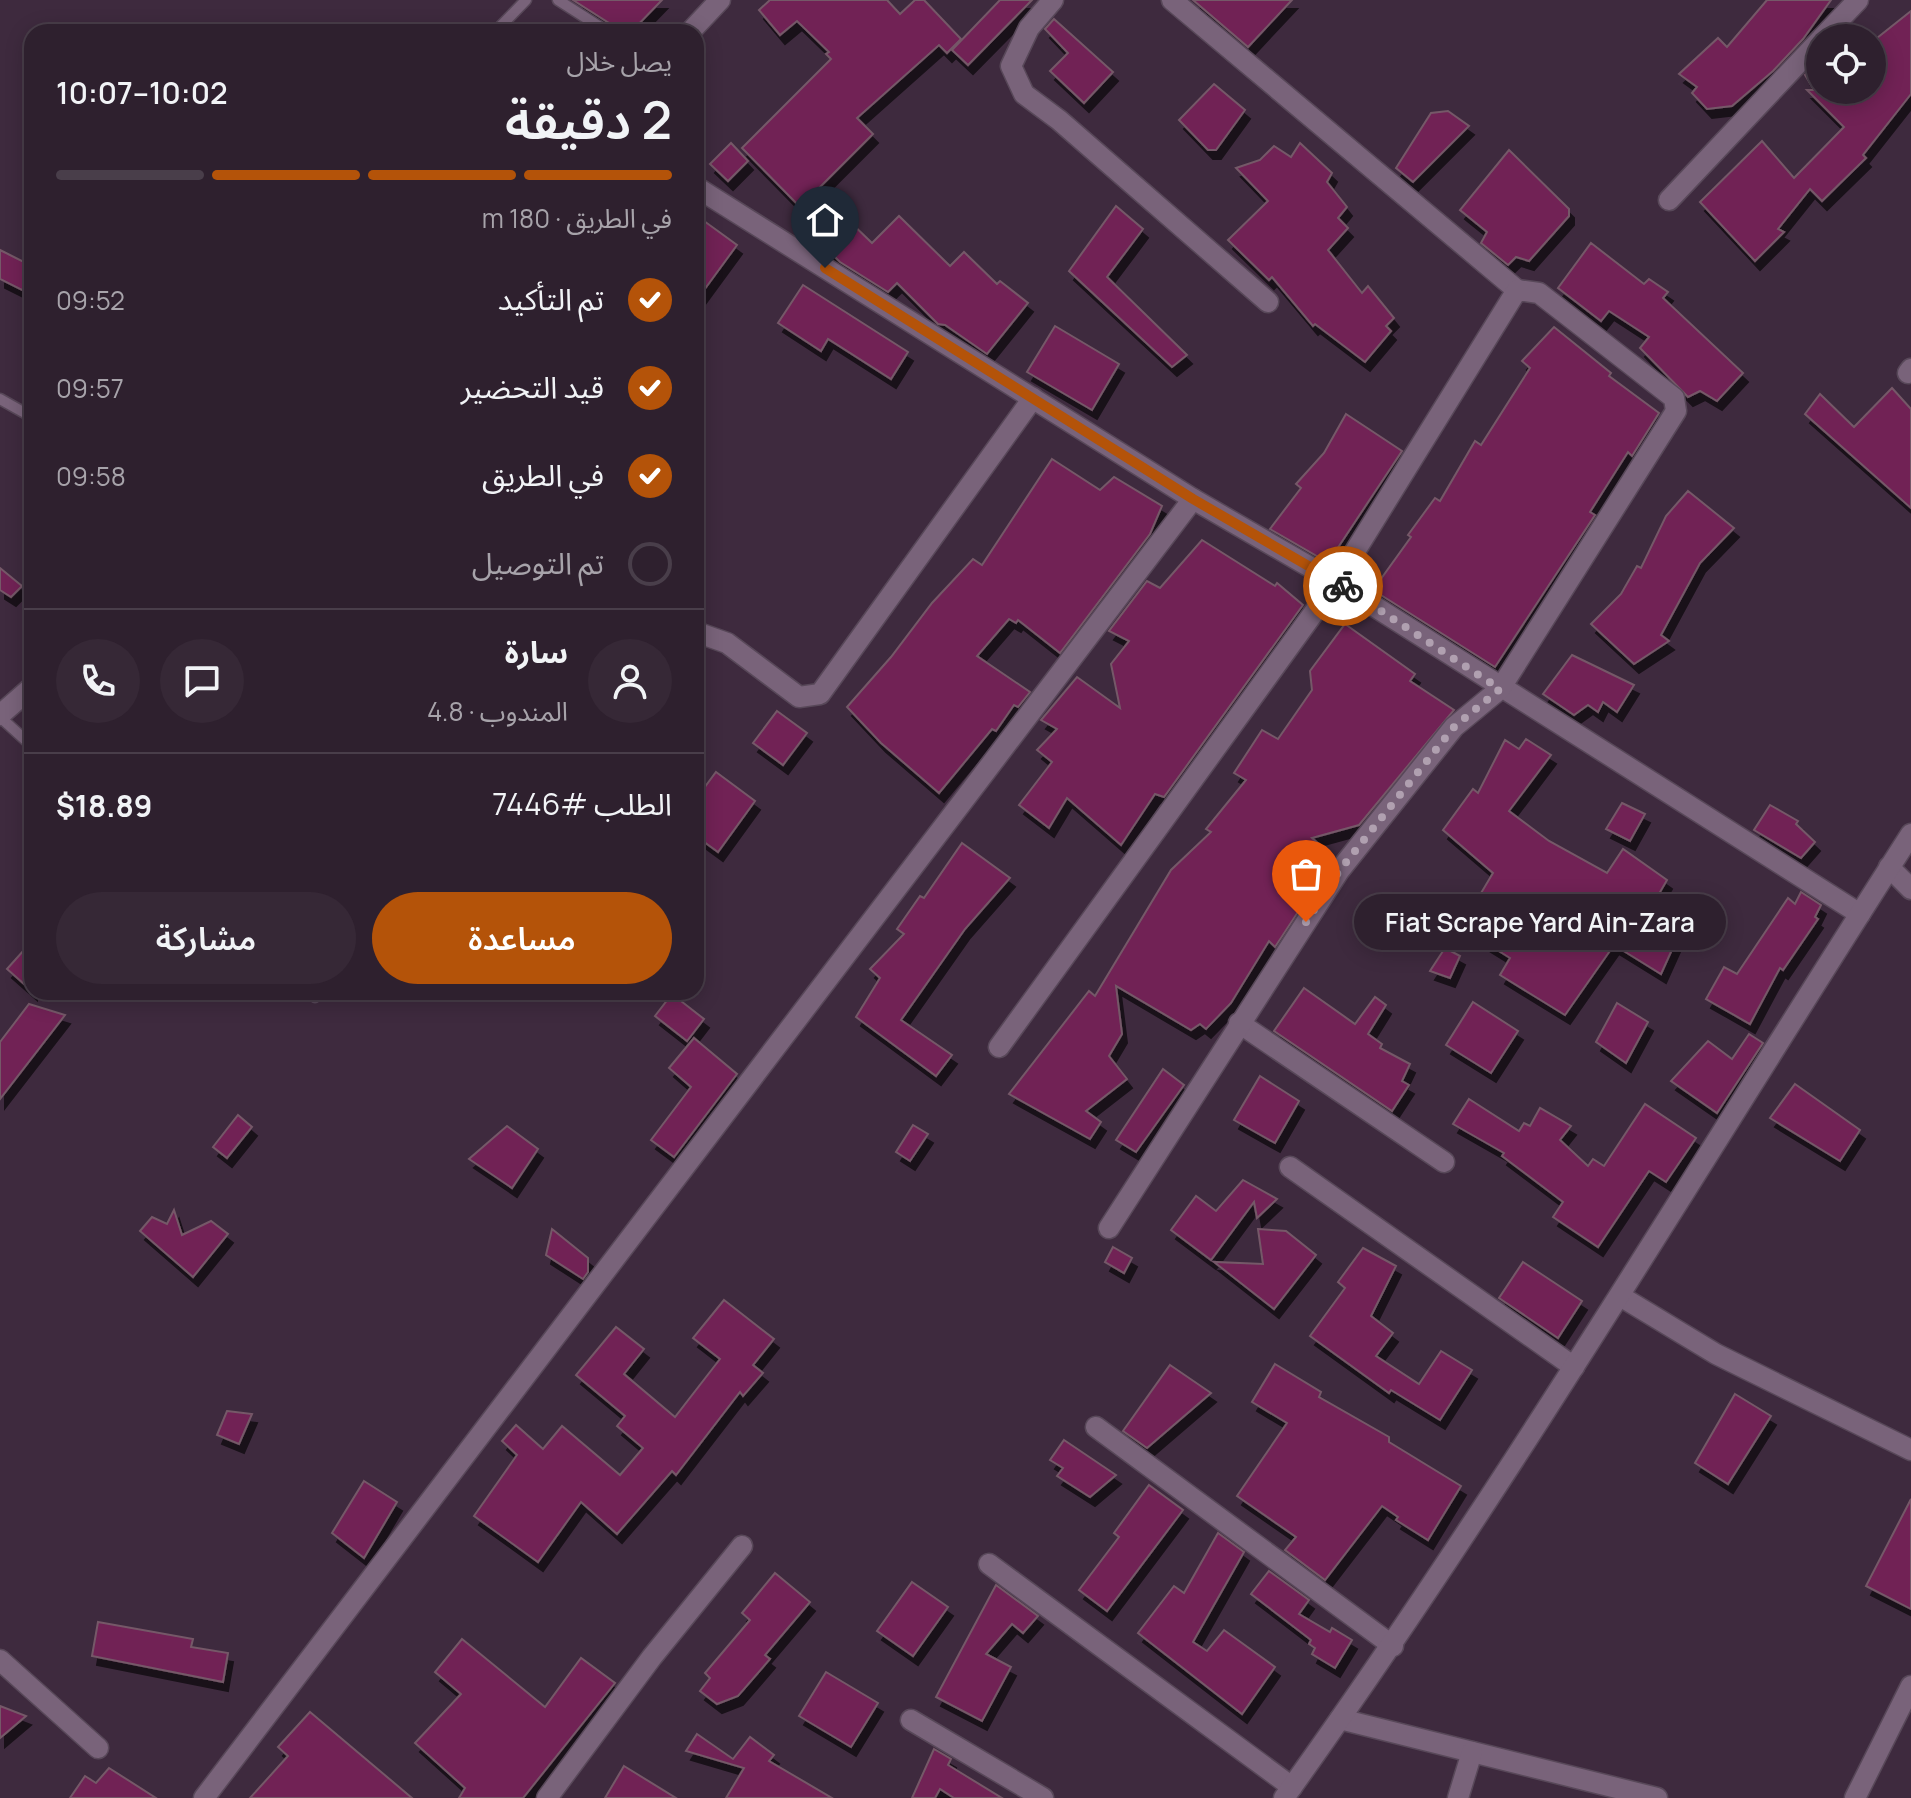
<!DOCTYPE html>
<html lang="ar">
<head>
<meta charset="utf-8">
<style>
	:root { --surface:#2e202e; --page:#362836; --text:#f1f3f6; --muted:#a7a3aa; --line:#493e4a; --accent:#b45309 }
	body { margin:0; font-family:Manrope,"Noto Sans Arabic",sans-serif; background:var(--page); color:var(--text); direction:rtl; height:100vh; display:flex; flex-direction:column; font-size:30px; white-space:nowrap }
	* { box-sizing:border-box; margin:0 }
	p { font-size:26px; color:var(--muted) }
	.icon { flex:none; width:44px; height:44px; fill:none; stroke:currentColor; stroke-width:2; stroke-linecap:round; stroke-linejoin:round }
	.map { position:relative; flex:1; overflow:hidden; direction:ltr }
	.panel { position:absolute; left:24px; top:24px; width:680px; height:976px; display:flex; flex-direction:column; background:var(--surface); border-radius:24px; box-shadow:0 4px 20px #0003,0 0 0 2px var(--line); direction:rtl }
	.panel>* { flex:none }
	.controls { position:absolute; left:1806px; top:24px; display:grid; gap:16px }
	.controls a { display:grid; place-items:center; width:80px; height:80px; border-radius:50%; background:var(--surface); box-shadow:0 4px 20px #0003,0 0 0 2px var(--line); font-size:40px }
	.pin { position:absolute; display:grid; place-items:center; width:68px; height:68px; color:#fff; margin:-82px -34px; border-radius:50% 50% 50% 0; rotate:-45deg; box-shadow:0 0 8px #0007 }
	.pin .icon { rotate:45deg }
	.courier { position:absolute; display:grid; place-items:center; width:80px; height:80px; margin:-40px; border:6px solid #b45309; border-radius:50%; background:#fff; color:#222; box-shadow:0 2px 10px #0007 }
	.bubble { position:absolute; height:56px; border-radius:28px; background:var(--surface); box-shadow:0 4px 20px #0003,0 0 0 2px var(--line); font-size:26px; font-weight:600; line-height:56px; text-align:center; direction:rtl }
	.head em { font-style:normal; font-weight:600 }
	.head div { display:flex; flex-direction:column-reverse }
	.head { display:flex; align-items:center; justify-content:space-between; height:136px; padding:0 32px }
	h1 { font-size:52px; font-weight:600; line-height:60px }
	.bar { display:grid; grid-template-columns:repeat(4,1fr); gap:12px 8px; align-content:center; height:96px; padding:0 32px }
	.bar i { height:10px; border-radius:6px; background:var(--line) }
	.bar .active { background:var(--accent) }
	.bar p { grid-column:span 4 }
	.line { display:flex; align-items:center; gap:20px; padding:0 32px; border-top:2px solid var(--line) }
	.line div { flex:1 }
	.round { display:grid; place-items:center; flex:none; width:84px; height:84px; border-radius:42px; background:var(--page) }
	ol { padding:0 32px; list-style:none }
	li { display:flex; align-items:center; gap:24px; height:88px }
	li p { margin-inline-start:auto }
	li .icon { padding:8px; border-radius:50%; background:var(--accent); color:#fff; stroke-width:4 }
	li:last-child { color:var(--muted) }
	li i { width:44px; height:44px; border:4px solid var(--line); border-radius:50% }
	.primary-button { display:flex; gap:16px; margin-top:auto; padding:16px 32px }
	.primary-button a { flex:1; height:92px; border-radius:48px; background:var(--accent); color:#fff; font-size:32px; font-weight:600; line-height:92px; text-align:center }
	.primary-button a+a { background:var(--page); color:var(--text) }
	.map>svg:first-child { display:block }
	.building { fill:#712155; stroke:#755868; stroke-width:2; filter:url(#shadow) }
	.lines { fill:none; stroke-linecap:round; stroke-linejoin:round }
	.lane-casing { stroke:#584859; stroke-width:13 }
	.street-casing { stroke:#584859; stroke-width:23 }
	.secondary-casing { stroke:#584859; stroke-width:23 }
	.lane { stroke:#79637a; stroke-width:10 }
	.street { stroke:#79637a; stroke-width:20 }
	.secondary { stroke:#79637a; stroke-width:20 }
	.done { stroke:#b0a0b0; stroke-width:8; stroke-dasharray:0 14.4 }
	.route { stroke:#b45309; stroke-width:10 }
</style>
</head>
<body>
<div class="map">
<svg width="1911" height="1798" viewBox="0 0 1911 1798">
	<defs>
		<filter id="shadow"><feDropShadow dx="5" dy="9" stdDeviation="0" flood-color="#0009"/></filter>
	</defs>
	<rect width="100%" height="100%" fill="#3e2a3e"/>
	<g class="building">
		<polygon points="573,0 662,0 631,32 616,32 612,25"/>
		<polygon points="770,0 887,0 900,14 915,0 924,0 961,39 947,53 939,45 857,118 873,134 817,190 872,243 899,216 950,266 964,252 997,284 1000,281 1028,303 987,354 945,325 938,324 897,283 888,292 840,262 824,246 819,249 797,227 808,215 742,148 831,59 826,54 829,52 797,21 780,35 759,10"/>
		<polygon points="1000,0 1032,0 968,65 952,50"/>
		<polygon points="1193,0 1292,0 1248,47"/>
		<polygon points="1767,0 1831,0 1803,39 1773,71 1732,106 1707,109 1692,93 1697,87 1679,74 1718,38 1727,47"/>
		<polygon points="1911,11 1911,94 1863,155 1866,158 1822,201 1810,189 1778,229 1784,232 1755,261 1700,202 1762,141 1794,178 1844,127 1807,90 1814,90 1805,75 1820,59 1820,90 1872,90 1872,42"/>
		<polygon points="1054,19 1113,72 1084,103 1050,71 1068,53 1045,29"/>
		<polygon points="1214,84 1245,110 1216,150 1208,150 1179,120"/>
		<polygon points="1448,111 1469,126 1413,182 1396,168 1431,113"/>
		<polygon points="731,143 748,161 728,181 710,164"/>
		<polygon points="1300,143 1332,173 1327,182 1347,207 1338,218 1348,228 1328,250 1362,293 1368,286 1394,318 1386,326 1391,331 1365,362 1315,324 1313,326 1272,277 1269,280 1228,240 1268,201 1236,168 1260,160 1274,146 1291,157"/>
		<polygon points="1509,150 1569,209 1569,216 1529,261 1516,257 1508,265 1481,243 1487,232 1460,210"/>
		<polygon points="1116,206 1143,229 1107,277 1187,355 1172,367 1069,271"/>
		<polygon points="704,221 737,245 696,301 696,232"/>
		<polygon points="1591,243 1644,284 1649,279 1668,292 1663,298 1743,373 1717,401 1700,391 1688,397 1640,348 1649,337 1609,311 1601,321 1558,288"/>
		<polygon points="0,250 32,266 32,295 0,279"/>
		<polygon points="803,285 908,352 891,379 828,339 821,351 778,323"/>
		<polygon points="1055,326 1119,364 1092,410 1027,372"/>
		<polygon points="1554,327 1611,373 1609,376 1659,413 1632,456 1628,452 1590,512 1595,515 1495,667 1373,590 1411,537 1408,535 1435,498 1440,501 1475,441 1481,445 1530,368 1522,361"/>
		<polygon points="1892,388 1911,409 1911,508 1805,414 1820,394 1854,427"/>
		<polygon points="1346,414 1402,451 1337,549 1322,559 1270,529 1301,488 1296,484 1324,453"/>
		<polygon points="1052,459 1100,490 1114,477 1162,506 1150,534 1060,653 1018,620 1016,623 1009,619 977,656 1030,692 1018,707 1014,705 996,731 992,729 939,793 881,743 847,707 891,657 932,603 973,559 982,565"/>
		<polygon points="1688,491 1734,528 1700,563 1661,635 1669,641 1634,664 1591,624 1621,594 1637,566 1641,568 1666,516"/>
		<polygon points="1202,540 1275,586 1277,583 1303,605 1164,797 1155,794 1121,845 1067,798 1049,828 1019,805 1052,762 1037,750 1057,729 1041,720 1077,677 1120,708 1111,664 1129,641 1109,631 1147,581 1160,588"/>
		<polygon points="0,568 22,586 11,597 0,590"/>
		<polygon points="1345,624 1415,674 1410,681 1454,710 1359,825 1312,838 1334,857 1275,947 1269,941 1231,1003 1206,1029 1200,1024 1191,1030 1116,986 1122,1034 1109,1056 1127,1079 1086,1111 1101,1122 1090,1139 1009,1094 1089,991 1095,996 1171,870 1211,832 1206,829 1246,780 1234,773 1262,730 1278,739 1312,690 1310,671"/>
		<polygon points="1572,655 1634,685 1617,712 1603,702 1598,712 1588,705 1574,715 1543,694"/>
		<polygon points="777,711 807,733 783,765 753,743"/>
		<polygon points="1526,739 1551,755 1509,811 1549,841 1607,873 1623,849 1667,880 1660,892 1714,922 1703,937 1684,923 1661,974 1614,945 1565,1015 1500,975 1510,958 1465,930 1465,920 1493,873 1443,830 1473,789 1478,793 1505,740 1519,749"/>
		<polygon points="716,772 755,801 718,852 696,836 696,799"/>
		<polygon points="1622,803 1645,814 1630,841 1606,829"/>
		<polygon points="1770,805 1798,821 1796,824 1815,842 1801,858 1754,830"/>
		<polygon points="962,843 1010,878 965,929 901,1020 952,1055 936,1076 856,1017 880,978 870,969 904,934 897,929 920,896 924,898"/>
		<polygon points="1801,892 1821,905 1815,917 1818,919 1783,970 1780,968 1750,1024 1706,999 1724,967 1737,974 1788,898 1795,904"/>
		<polygon points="32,941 32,991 7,969"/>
		<polygon points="1445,948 1460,956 1450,978 1430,971"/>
		<polygon points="1304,988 1355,1024 1375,997 1386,1005 1368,1034 1382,1044 1380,1048 1410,1064 1402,1081 1409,1085 1392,1111 1274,1031"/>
		<polygon points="672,994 704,1019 687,1041 655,1016"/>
		<polygon points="1473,1002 1518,1031 1491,1073 1446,1045"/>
		<polygon points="1617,1003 1648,1022 1626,1063 1596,1042"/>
		<polygon points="29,1004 65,1015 0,1099 0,1042"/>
		<polygon points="1749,1034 1763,1043 1717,1113 1671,1081 1708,1041 1732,1059"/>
		<polygon points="694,1038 737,1074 674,1157 651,1140 691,1087 669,1068"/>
		<polygon points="1163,1069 1184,1085 1136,1152 1116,1140"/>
		<polygon points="1260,1076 1299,1101 1275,1143 1234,1120"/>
		<polygon points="1795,1084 1860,1130 1840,1161 1770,1118"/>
		<polygon points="1469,1099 1519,1131 1524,1123 1530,1126 1540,1108 1571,1126 1560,1140 1588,1166 1593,1159 1604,1166 1645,1104 1696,1138 1666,1182 1649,1171 1598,1247 1553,1217 1563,1202 1502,1156 1504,1153 1453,1124"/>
		<polygon points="238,1115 252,1127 227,1158 213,1147"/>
		<polygon points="913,1125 928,1134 910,1161 896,1152"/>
		<polygon points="507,1126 538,1149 512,1188 469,1159"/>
		<polygon points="1243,1180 1277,1199 1257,1218 1254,1202 1211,1260 1171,1230 1196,1196 1216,1211"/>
		<polygon points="174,1210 182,1235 211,1221 228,1234 193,1277 140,1231 152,1217 167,1224"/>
		<polygon points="552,1229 588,1258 588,1272 583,1279 546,1255"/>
		<polygon points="1258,1229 1286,1231 1316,1255 1274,1309 1214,1262 1263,1264"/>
		<polygon points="1113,1247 1132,1258 1124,1273 1105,1262"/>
		<polygon points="1363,1248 1396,1266 1371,1316 1393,1333 1376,1356 1419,1384 1441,1351 1472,1370 1440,1420 1391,1390 1389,1393 1310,1336 1345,1288 1338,1282"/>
		<polygon points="1523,1262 1582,1301 1558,1338 1499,1298"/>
		<polygon points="724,1300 774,1339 753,1365 763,1373 743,1396 740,1392 676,1475 672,1471 617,1534 581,1502 538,1562 474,1516 517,1455 502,1441 516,1425 543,1449 562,1426 620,1475 643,1448 617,1426 625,1416 576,1375 616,1327 644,1349 624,1374 675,1417 720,1359 693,1338"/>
		<polygon points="1275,1364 1321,1392 1319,1397 1389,1437 1389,1442 1461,1486 1428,1540 1396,1520 1398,1517 1382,1506 1325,1580 1285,1550 1296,1537 1237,1496 1287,1423 1252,1402"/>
		<polygon points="1170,1365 1211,1393 1147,1448 1123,1431"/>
		<polygon points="1735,1394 1771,1416 1728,1484 1695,1463"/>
		<polygon points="227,1411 252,1414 239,1444 217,1435"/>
		<polygon points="1064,1440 1116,1475 1090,1497 1057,1476 1063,1468 1050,1460"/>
		<polygon points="364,1481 397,1502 364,1558 332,1533"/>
		<polygon points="1149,1485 1183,1510 1107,1611 1079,1590 1119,1537 1114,1533"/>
		<polygon points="1911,1499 1911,1609 1866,1586"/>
		<polygon points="1218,1533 1244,1552 1193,1642 1207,1651 1224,1630 1275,1667 1242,1714 1138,1633 1174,1586 1184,1593"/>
		<polygon points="1269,1571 1309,1600 1299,1614 1330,1632 1332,1628 1352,1640 1335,1668 1312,1654 1315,1648 1309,1644 1311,1640 1251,1594"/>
		<polygon points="775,1573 810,1602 765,1655 770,1659 738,1696 717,1704 700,1691 710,1678 705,1673 750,1620 742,1613"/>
		<polygon points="912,1582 948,1607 913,1656 877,1631"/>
		<polygon points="996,1585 1038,1616 1023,1633 1012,1624 986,1654 1011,1667 982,1721 936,1697"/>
		<polygon points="98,1622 193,1639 191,1647 228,1653 223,1682 92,1656"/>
		<polygon points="462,1639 545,1707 581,1658 615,1683 523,1798 459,1798 465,1788 415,1743 461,1694 435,1672"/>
		<polygon points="826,1672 878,1703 851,1747 799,1716"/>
		<polygon points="0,1706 26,1716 0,1738"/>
		<polygon points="310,1712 412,1798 250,1798 288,1756 278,1747"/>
		<polygon points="697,1734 733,1759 750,1737 774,1755 769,1761 832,1798 726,1798 744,1768 686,1751"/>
		<polygon points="934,1749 951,1759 948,1765 1002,1798 954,1798 940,1789 935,1798 912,1798"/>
		<polygon points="624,1766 676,1798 605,1798"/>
		<polygon points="109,1768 156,1798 70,1798 85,1776 96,1783"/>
	</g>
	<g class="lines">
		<defs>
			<g id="lane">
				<polyline points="558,0 608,32"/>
				<polyline points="495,32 526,0"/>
				<polyline points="0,399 32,417"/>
				<polyline points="0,717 32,746"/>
				<polyline points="310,992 315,997"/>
			</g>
			<g id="street">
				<polyline points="1053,0 1029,28 1011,66 1024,94 1059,120 1268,302"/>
				<polyline points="1172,0 1517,290"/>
				<polyline points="1822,38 1858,0"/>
				<polyline points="696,187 1193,499 1336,582 1860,914"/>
				<polyline points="1669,200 1820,40"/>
				<polyline points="1908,373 1911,369"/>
				<polyline points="696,632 727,643 799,697 820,694 1033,398"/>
				<polyline points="1889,867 1911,889"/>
				<polyline points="1239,1023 1444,1162"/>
				<polyline points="999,1047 1336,582 1517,290 1539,293 1674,398 1676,411 1500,689 1454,727 1339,871 1109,1228"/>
				<polyline points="1290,1167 1574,1367"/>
				<polyline points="1620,1296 1716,1354 1911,1450"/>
				<polyline points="1096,1427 1393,1646"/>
				<polyline points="989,1564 1292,1787"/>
				<polyline points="0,1660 98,1748"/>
				<polyline points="1340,1719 1657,1798"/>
				<polyline points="911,1720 1043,1798"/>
				<polyline points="204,1798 1193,499"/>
				<polyline points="547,1798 652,1657 742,1546"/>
				<path d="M1284 1798C1508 1486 1704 1156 1911 834"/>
				<polyline points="1458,1798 1472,1752"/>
				<polyline points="1855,1798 1911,1686"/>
			</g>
			<g id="secondary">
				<polyline points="690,32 720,0"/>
				<polyline points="0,715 32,687"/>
			</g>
		</defs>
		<use href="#lane" class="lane-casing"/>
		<use href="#street" class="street-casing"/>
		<use href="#secondary" class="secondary-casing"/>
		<use href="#lane" class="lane"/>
		<use href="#street" class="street"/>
		<use href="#secondary" class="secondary"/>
	</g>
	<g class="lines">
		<polyline class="done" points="1306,922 1339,871 1454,727 1500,689 1343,586"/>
		<polyline class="route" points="825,268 1193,499 1343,586"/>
	</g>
</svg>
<div class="controls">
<a><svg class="icon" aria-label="locate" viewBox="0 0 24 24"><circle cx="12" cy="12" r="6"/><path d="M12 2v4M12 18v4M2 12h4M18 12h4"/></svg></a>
</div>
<div class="pin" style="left:1306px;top:922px;background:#ea580c"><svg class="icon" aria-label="bag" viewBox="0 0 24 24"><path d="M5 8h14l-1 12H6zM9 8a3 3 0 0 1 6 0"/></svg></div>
<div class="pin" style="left:825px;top:268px;background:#1f2937"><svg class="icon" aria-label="home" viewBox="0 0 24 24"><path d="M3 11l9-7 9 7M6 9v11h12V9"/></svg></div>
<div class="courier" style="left:1343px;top:586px"><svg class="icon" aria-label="bike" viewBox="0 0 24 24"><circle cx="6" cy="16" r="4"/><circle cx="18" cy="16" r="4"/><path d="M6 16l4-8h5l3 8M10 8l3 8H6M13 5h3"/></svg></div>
<div class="bubble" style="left:1354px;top:894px;width:372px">Fiat Scrape Yard Ain-Zara</div>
<section class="panel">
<div class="head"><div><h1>2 دقيقة</h1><p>يصل خلال</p></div><em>10:02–10:07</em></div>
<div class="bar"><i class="active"></i><i class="active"></i><i class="active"></i><i></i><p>في الطريق · 180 m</p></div>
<ol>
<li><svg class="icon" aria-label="check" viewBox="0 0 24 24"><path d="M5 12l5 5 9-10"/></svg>تم التأكيد<p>09:52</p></li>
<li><svg class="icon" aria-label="check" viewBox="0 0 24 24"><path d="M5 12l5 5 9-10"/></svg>قيد التحضير<p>09:57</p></li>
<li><svg class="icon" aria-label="check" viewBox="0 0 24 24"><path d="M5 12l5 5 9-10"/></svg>في الطريق<p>09:58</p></li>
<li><i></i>تم التوصيل</li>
</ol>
<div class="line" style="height:144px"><a class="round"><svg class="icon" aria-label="person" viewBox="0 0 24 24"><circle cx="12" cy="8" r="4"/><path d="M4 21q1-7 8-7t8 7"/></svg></a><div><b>سارة</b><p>المندوب · 4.8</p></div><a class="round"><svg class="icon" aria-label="chat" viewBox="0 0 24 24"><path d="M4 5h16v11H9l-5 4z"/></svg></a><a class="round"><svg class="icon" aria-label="phone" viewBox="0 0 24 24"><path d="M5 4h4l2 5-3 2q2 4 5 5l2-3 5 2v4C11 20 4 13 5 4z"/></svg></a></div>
<div class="line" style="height:104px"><div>الطلب #7446</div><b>$18.89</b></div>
<div class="primary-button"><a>مساعدة</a><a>مشاركة</a></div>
</section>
</div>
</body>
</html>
